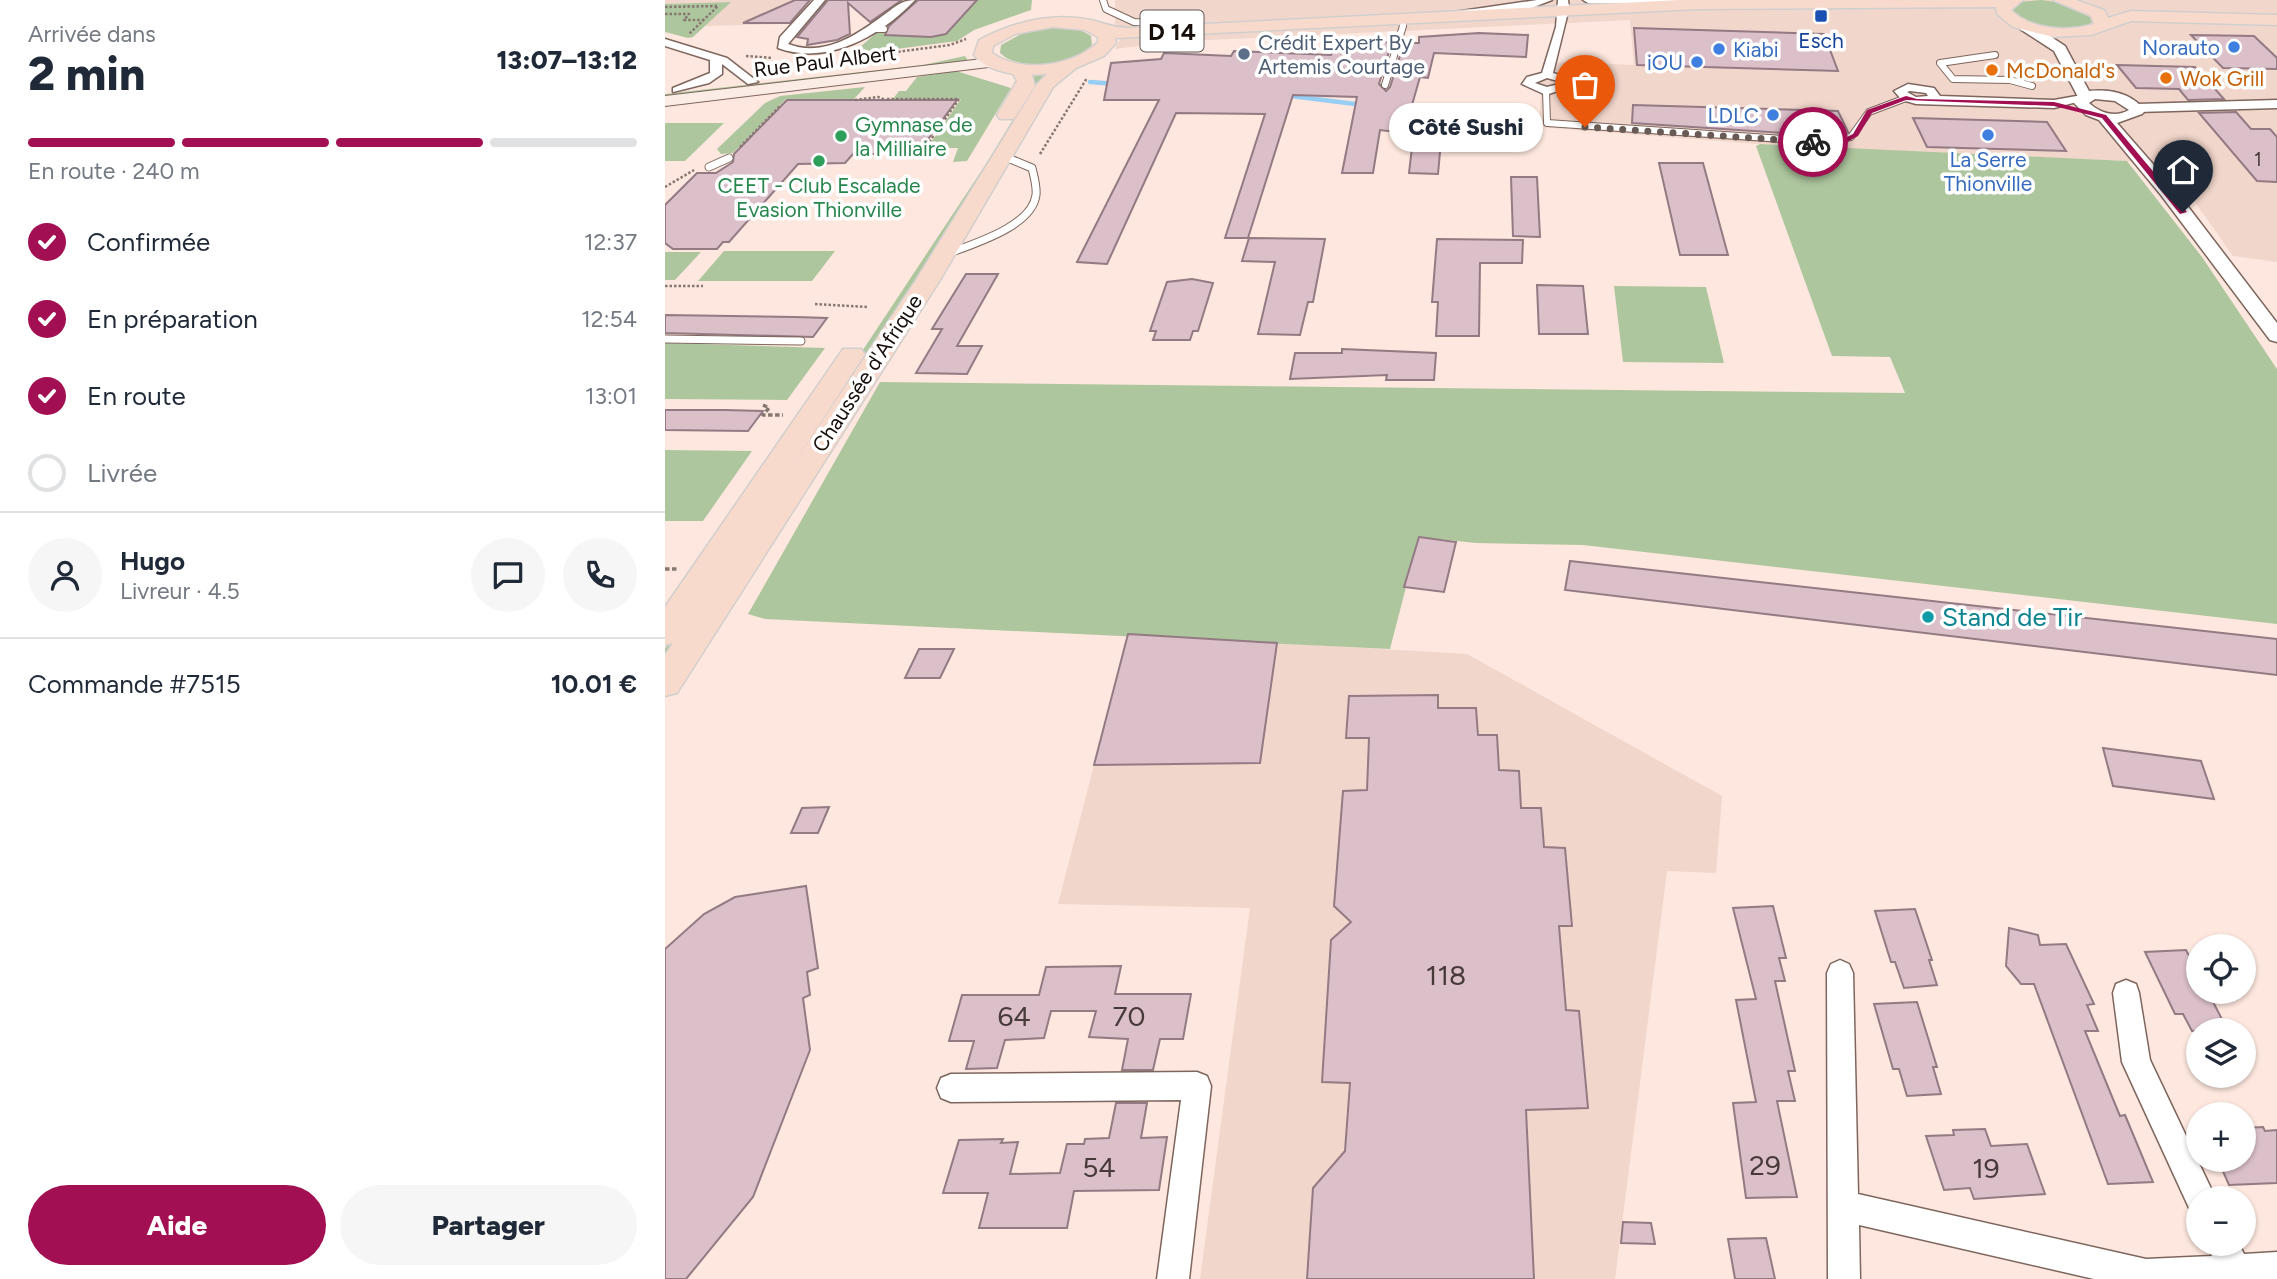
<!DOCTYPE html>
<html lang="fr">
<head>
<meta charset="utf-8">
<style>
	:root { --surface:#fff; --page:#f6f6f7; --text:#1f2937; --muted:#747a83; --line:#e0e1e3; --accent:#a20f52 }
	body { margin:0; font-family:Figtree,sans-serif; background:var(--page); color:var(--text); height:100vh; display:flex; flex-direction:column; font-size:26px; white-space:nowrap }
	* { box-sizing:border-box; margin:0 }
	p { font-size:23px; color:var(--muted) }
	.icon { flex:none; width:38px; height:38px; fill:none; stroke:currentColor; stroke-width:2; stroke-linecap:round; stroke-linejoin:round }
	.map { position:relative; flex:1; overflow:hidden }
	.side { display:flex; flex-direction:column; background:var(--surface); width:665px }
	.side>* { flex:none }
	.fabs { position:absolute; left:1521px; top:934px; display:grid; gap:14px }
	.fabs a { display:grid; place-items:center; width:70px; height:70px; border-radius:50%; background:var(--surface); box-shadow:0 2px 5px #0004; font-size:35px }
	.pin { position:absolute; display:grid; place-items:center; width:60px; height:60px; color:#fff; margin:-72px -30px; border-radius:50% 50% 50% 0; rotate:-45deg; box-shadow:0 0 7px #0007 }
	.pin .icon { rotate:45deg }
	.courier { position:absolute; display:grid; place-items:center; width:70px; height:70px; margin:-35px; border:5px solid #a20f52; border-radius:50%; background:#fff; color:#222; box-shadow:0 2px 9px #0007 }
	.bubble { position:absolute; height:49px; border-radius:24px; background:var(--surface); box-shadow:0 2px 5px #0004; font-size:23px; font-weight:800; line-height:49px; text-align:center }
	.headline em { font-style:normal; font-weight:800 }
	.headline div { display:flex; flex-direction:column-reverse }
	.headline { display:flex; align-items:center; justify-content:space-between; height:119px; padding:0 28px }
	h1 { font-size:46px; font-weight:800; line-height:52px }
	.bar { display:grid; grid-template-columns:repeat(4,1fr); gap:10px 7px; align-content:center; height:84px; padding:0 28px }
	.bar i { height:9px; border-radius:5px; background:var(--line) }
	.bar .active { background:var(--accent) }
	.bar p { grid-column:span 4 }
	.line { display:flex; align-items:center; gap:18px; padding:0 28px; border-top:2px solid var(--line) }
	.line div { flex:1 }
	.round { display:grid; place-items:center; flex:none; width:74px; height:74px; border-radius:37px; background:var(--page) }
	ol { padding:0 28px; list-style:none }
	li { display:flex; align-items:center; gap:21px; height:77px }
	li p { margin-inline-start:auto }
	li .icon { padding:7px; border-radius:50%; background:var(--accent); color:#fff; stroke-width:4 }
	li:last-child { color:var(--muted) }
	li i { width:38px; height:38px; border:4px solid var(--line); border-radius:50% }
	.button { display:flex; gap:14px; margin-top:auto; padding:14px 28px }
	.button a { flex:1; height:80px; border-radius:42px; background:var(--accent); color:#fff; font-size:28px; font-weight:800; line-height:80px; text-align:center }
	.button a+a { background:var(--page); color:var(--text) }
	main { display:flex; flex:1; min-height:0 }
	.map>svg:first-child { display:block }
	.built { fill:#f1d6cb }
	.green { fill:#aec69e }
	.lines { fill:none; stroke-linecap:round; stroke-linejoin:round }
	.stream { stroke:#96cef4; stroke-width:4.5 }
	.building { fill:#dbbfc9; stroke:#937a83; stroke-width:2 }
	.service-far1-casing { stroke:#7e665d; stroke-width:8 }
	.service-casing { stroke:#7e665d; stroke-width:9 }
	.minor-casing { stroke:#7e665d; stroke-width:3 }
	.tertiary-casing { stroke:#7e665d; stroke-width:3 }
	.secondary-casing { stroke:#7e665d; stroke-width:2 }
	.primary-casing { stroke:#d1cfce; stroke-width:3 }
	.path-far1 { stroke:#867771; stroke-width:2.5; stroke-dasharray:2.5 2; stroke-linecap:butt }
	.path { stroke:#867771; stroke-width:3.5; stroke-dasharray:4.5 2.5; stroke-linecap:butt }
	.service-far1 { stroke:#fff; stroke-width:6 }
	.service { stroke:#fff; stroke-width:7 }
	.minor { fill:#fff; fill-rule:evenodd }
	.tertiary { fill:#fff; fill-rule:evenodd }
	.secondary { fill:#fbece6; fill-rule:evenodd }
	.primary { fill:#f8dacc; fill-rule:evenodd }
	.route { fill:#a20f52 }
	.done { stroke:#685a54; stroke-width:7; stroke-dasharray:0 12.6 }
	.transit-dot { fill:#1a4fb4; stroke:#fff; stroke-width:2.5 }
	.shop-dot { fill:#3f7fe0; stroke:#fff; stroke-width:2.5 }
	.service-dot { fill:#5c6f8a; stroke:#fff; stroke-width:2.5 }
	.food-dot { fill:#e8710a; stroke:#fff; stroke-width:2.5 }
	.leisure-dot { fill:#2e9e5b; stroke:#fff; stroke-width:2.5 }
	.culture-dot { fill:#0f9aa8; stroke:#fff; stroke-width:2.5 }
	.labels { text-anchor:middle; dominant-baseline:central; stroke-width:7; stroke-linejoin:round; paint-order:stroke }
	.far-number-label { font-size:19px; fill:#483a3a }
	.far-transit-label { font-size:21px; fill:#164399; stroke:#fff }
	.far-service-label { font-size:21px; fill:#4e5e75; stroke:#fff; text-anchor:start }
	.far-shop-label { font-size:21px; fill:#366cbe; stroke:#fff; text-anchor:end }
	.far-street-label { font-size:21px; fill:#170e0a; stroke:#fff }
	.far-food-label { font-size:21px; fill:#c56008; stroke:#fff; text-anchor:start }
	.far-leisure-label { font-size:21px; fill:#27864d; stroke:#fff; text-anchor:start }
	.shield { fill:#fff; stroke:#5d5654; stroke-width:2 }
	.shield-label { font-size:24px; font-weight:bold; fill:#170e0a }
	.culture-label { font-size:26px; fill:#0d838f; stroke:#fff; text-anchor:start }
	.near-number-label { font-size:28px; fill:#483a3a }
</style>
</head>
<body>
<main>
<section class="side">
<div class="headline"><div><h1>2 min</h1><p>Arrivée dans</p></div><em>13:07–13:12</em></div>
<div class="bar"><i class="active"></i><i class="active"></i><i class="active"></i><i></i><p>En route · 240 m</p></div>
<ol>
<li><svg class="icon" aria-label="check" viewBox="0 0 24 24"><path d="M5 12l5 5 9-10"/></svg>Confirmée<p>12:37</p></li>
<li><svg class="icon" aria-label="check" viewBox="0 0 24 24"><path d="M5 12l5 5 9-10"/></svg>En préparation<p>12:54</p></li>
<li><svg class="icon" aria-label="check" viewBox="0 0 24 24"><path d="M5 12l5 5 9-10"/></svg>En route<p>13:01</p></li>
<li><i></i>Livrée</li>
</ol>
<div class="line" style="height:126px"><a class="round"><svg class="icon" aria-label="person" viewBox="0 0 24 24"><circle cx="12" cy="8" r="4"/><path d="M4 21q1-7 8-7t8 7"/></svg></a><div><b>Hugo</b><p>Livreur · 4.5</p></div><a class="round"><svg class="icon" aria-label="chat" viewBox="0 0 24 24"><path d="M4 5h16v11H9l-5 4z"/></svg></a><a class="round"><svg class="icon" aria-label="phone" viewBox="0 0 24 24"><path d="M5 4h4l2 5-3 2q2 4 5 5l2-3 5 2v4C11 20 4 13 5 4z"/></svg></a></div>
<div class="line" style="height:91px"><div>Commande #7515</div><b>10.01 €</b></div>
<div class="button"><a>Aide</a><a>Partager</a></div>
</section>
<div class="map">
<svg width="1612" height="1279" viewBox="0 0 1612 1279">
	<rect width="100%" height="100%" fill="#fde7de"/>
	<g class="built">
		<polygon points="0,0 138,0 117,24 39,26 65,2 0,4"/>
		<polygon points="450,0 1612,0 1612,262 1568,256 1505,167 1462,161 1119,146 874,127 878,62 969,65 965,20 503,42 450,49 455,40 450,23"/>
		<polygon points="463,634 802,654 1057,796 1051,873 1002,871 950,1279 535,1279 585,908 393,904"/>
	</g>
	<g class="green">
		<polygon points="249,0 367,0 366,10 309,30 292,41 186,55"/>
		<path d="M1377 0 1403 4 1423 13 1427 22C1403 40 1365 26 1345 9L1354 2Z"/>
		<polygon points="66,2 28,37 23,38 0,32 0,4"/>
		<path d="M381 28C397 27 413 27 426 36L427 45C409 64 355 73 335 53L336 45 358 33Z"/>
		<polygon points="300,56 304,62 0,98 0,94 258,65"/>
		<polygon points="291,71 346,88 302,161 288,162 293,148 262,148 296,99 228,99 234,91 241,91 252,77"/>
		<polygon points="381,75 322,172 0,665 0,649 319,167 352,113 365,76"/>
		<polygon points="200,87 189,99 121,99 68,153 56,154 52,149 100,103 115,96"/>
		<polygon points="0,123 59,123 20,161 0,161"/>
		<polygon points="1095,144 1462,161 1537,257 1612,369 1612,624 918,545 811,543 754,537 725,649 100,619 83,614 215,382 1240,393 1225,357 1167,356 1091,146"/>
		<polygon points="59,251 170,251 147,281 33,281"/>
		<polygon points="0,252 36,252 10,280 0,280"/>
		<polygon points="949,286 1041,287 1059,363 958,362"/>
		<polygon points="0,343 160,348 122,400 0,399"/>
		<polygon points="0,450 87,451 38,521 0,521"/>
	</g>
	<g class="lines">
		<g class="stream">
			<polyline points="425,82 451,84"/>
			<polyline points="618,95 698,105"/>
		</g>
	</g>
	<g class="building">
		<polygon points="130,0 145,0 125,23 78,23"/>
		<polygon points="163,0 237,0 205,22 183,3 185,34 172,40 142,45 143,39 132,37"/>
		<polygon points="253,0 312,0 281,34 266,37 220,35 224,26"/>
		<polygon points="969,28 1159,34 1173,71 972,65"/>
		<polygon points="814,33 863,35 861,57 769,53 763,78 755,77 739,133 715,130 708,173 677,173 692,97 628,95 583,238 560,238 600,114 511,113 442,264 412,262 494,100 439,100 446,63 496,59 499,53 566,56 569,51 666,55 670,45 727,42 714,84 721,91 725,87 739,43 754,43 754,37"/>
		<polygon points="1526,35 1589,36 1612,58 1612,69 1558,68"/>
		<polygon points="1452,65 1530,67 1559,99 1523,100 1514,89 1471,88"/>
		<polygon points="122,100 292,100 252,154 188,154 180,163 133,164 64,242 58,242 52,249 8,249 0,243 0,205 32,173 51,173 68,162 69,154"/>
		<polygon points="968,105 1173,111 1183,132 1163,136 967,123"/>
		<polygon points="1571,112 1586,129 1605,129 1612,137 1612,182 1592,181 1534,113"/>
		<polygon points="1248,118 1382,122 1401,151 1262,147"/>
		<polygon points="749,130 777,130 773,174 744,173"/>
		<polygon points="994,163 1038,163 1063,255 1015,255"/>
		<polygon points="846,177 872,177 875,237 848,236"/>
		<polygon points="584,238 660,239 648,302 643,302 635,335 593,334 610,262 577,261"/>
		<polygon points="772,239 858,240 857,263 815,263 814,336 771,336 773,302 767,302"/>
		<polygon points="301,274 333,274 292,346 317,346 302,374 251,373 277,329 267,329"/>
		<polygon points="527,279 548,283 533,331 528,331 525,340 488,340 491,331 485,331 502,282"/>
		<polygon points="872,285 918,286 923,334 874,334"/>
		<polygon points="0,315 130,317 162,318 148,337 0,333"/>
		<polygon points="677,349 771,353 769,380 721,380 722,375 625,379 630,353 677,353"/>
		<polygon points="0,410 60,410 98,411 83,431 0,430"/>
		<polygon points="754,537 791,542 779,592 739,587"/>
		<polygon points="905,561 1612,639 1612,675 900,590"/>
		<polygon points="463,634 612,643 595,763 429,765"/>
		<polygon points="254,649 289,649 275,678 240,678"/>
		<polygon points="773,695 773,708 811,708 813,735 832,735 834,770 854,771 856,808 876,808 879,847 900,848 907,926 894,926 901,1010 914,1011 923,1108 861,1110 869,1279 642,1279 648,1188 680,1151 685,1083 657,1082 666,940 686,922 669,906 678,791 702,790 704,738 681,738 684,696"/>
		<polygon points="1438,748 1536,761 1549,799 1448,786"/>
		<polygon points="164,807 153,833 126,833 137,808"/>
		<polygon points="141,886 153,968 142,972 145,995 138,998 145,1050 88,1197 21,1279 0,1279 0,949 39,914 70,897"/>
		<polygon points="1108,906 1121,958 1114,958 1120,981 1110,981 1130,1071 1123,1071 1130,1101 1112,1101 1132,1197 1081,1198 1068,1103 1091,1102 1071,1000 1091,999 1068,908"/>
		<polygon points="1250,909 1267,960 1264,960 1272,985 1239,988 1230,962 1226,962 1210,911"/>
		<polygon points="1344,928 1373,935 1375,945 1401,944 1429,1004 1422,1005 1433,1031 1420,1031 1455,1116 1460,1115 1488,1182 1443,1184 1369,984 1356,984 1341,966"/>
		<polygon points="1521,950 1533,973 1533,992 1543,992 1563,1031 1527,1031 1518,1014 1510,1014 1480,952"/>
		<polygon points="456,966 450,994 526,994 518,1039 495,1039 488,1070 457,1070 463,1039 424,1037 431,1011 386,1011 379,1038 340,1040 332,1068 301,1069 309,1041 284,1041 297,995 374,995 381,967"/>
		<polygon points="1252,1002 1272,1067 1268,1067 1276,1094 1242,1096 1234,1069 1228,1069 1209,1004"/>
		<polygon points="451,1103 482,1103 476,1138 502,1137 494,1190 409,1191 402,1228 314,1228 323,1193 278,1193 294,1140 338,1139 336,1143 353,1142 345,1174 395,1173 402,1144 419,1144 420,1139 444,1138"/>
		<polygon points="1598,1127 1600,1131 1612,1130 1612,1183 1564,1185 1553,1160 1578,1160 1578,1128"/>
		<polygon points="1320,1129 1326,1146 1362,1144 1380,1194 1309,1199 1305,1188 1279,1190 1261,1136 1289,1135 1288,1130"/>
		<polygon points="958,1222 986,1223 990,1244 956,1243"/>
		<polygon points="1101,1238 1110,1279 1070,1279 1063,1239"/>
	</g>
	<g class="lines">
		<defs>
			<g id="service-far1">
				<polyline points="438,0 441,9 469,22 520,25"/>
				<polyline points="208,29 219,29"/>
				<polyline points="1330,55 1275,63 1288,79 1345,80 1367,86"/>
				<polyline points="720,85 738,26"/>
				<polyline points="881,91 882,123 1161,142 1186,137 1204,112 1241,98"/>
			</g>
			<g id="service">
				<polyline points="44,167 64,158"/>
				<path d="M282 254C307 244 367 227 371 195 372 186 369 177 367 168L338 156"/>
				<polyline points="0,339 136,341"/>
			</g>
			<g id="minor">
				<path d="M149 0H160L123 44C157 57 189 37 216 17 228 9 235 0 250 0 216 36 162 66 113 48L115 37Z"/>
				<polygon points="872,0 887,0 861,10 788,16 783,13"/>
				<path d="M893 0H903L904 8 888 73 901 77 907 86 881 95 857 84 862 77 877 73 891 27ZM882 78 893 81 894 84 882 87 870 83Z"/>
				<polygon points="918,0 1016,0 1011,3 923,3"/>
				<polygon points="0,39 62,58 93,82 83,84 57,64 57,74 44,83 8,92 8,88 45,73 45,60 0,46"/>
				<path d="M1243 84 1269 88 1275 96 1389 100 1417 95 1423 99 1389 108 1251 104 1237 100 1229 91ZM1245 91 1261 93 1263 96 1251 97 1242 92Z"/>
				<polygon points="1612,100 1612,108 1472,112 1466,108 1472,104"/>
				<polygon points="1175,960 1184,964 1188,973 1193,1194 1481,1259 1547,1256 1542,1244 1574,1244 1579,1254 1612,1252 1612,1279 1429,1279 1194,1225 1195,1279 1163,1279 1162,973 1166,964"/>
				<polygon points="1461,980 1471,984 1474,993 1485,1060 1551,1199 1533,1199 1533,1213 1525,1210 1457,1062 1448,993 1451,984"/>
				<polygon points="532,1072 542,1076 546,1086 524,1279 492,1279 516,1100 286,1102 276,1098 272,1088 276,1078 286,1074"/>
			</g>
			<path id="tertiary" d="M1355 23H1365L1400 46 1424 91C1445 89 1467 93 1480 111L1477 114 1452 123 1508 187 1612 323V342L1605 340 1496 195 1434 120 1421 115 1408 102 1413 97 1389 51 1355 29ZM1430 99 1450 101 1464 110C1450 118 1435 113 1424 103Z"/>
			<polygon id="secondary" points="326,58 334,63 332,66 0,106 0,96"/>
			<path id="primary" d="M1015 0H1358L1346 10C1366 30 1403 32 1429 24L1426 16 1388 0H1411L1439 10 1443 18 1466 11 1612 15V25L1466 21 1426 35 1388 37 1348 27 1332 14 1331 7 1032 9 450 38 451 43 439 56 411 68 388 87 275 280 12 693 0 696V655L8 643 0 645V607L178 349H196L200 354 122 474 251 280 372 84 382 74 367 75 370 86 349 119H335L332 115 352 81 348 74C333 71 319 67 309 55L314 40C348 22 387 12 426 20 442 24 445 27 463 28ZM388 27 420 30 433 37V42C409 66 356 74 327 53L328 46 350 34Z"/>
		</defs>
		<use href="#service-far1" class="service-far1-casing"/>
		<use href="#service" class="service-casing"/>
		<use href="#minor" class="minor-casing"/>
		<use href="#tertiary" class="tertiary-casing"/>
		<use href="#secondary" class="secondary-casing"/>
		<use href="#primary" class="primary-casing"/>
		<g class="path-far1">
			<polyline points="0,7 53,6 24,34"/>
			<polyline points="0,14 24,14 19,20 39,20"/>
			<polyline points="81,56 108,58"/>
			<polyline points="193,57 285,45 301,39"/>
			<polyline points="934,69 935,102"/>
			<polyline points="222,99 294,99 253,158"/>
			<polyline points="190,100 213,97 221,100"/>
			<polyline points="75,147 115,106"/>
			<polyline points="375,154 422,78"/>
			<polyline points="0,187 29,170"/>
			<polyline points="0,286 38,286"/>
			<polyline points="150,304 202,307"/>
		</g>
		<g class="path">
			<polyline points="98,405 104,408 98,415 118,415"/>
			<polyline points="0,569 13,569"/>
		</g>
		<use href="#service-far1" class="service-far1"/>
		<use href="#service" class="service"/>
		<use href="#minor" class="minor"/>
		<use href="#tertiary" class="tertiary"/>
		<use href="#secondary" class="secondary"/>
		<use href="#primary" class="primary"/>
	</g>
	<polygon class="route" points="1241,96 1252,99 1389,102 1441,115 1522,212 1515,214 1437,118 1389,106 1241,100 1207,113 1193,136 1182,142 1144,142 1178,139 1188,134 1202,110"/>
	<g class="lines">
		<polyline class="done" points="920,127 1148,142"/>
	</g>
	<rect class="transit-dot" x="1149" y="9" width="14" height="14" rx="3.5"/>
	<g class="shop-dot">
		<circle cx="1569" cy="47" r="7"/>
		<circle cx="1054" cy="49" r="7"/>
		<circle cx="1032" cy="62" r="7"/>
		<circle cx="1108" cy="115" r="7"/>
		<circle cx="1323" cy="135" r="7"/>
	</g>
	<circle class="service-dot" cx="579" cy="54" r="7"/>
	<g class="food-dot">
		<circle cx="1327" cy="70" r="7"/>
		<circle cx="1501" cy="78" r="7"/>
	</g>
	<g class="leisure-dot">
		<circle cx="176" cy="136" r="7"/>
		<circle cx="154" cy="161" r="7"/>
	</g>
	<circle class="culture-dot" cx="1263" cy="617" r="7"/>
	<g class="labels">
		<g class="far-number-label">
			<text x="1593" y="159">1</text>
		</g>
		<g class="far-transit-label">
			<text x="1156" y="40">Esch</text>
		</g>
		<g class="far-service-label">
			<text x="593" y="42">Crédit Expert By<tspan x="593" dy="24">Artemis Courtage</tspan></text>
		</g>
		<g class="far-shop-label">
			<text x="1555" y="47">Norauto</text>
			<text x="1068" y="49" text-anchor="start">Kiabi</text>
			<text x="1018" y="62">iOU</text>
			<text x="1094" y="115">LDLC</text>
			<text x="1323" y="159" text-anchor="middle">La Serre<tspan x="1323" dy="24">Thionville</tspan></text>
		</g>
		<g class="far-street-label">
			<text transform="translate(160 61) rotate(-7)">Rue Paul Albert</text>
			<text transform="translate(202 373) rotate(-57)">Chaussée d'Afrique</text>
		</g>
		<g class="far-food-label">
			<text x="1341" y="70">McDonald's</text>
			<text x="1515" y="78">Wok Grill</text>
		</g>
		<g class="far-leisure-label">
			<text x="190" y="124">Gymnase de<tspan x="190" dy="24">la Milliaire</tspan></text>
			<text x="154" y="185" text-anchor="middle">CEET - Club Escalade<tspan x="154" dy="24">Evasion Thionville</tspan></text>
		</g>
		<rect class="shield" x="475.5" y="10.5" width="63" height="41" rx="5"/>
		<g class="shield-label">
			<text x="507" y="31">D 14</text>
		</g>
		<g class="culture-label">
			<text x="1277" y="617">Stand de Tir</text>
		</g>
		<g class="near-number-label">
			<text x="781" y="975">118</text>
			<text x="349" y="1016">64</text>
			<text x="464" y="1016">70</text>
			<text x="1100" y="1165">29</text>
			<text x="434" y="1167">54</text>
			<text x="1321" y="1168">19</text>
		</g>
	</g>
</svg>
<div class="fabs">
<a><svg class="icon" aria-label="locate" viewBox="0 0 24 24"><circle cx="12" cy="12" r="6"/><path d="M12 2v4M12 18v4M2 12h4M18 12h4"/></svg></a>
<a><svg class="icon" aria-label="layers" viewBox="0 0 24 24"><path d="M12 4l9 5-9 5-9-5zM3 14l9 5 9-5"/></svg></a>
<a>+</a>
<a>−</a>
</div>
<div class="pin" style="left:920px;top:127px;background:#ea580c"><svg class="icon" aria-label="bag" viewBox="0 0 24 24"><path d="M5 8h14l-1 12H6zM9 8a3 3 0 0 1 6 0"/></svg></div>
<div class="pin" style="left:1518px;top:212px;background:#1f2937"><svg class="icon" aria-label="home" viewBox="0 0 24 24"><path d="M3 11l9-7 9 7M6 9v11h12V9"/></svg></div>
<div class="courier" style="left:1148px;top:142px"><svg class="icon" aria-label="bike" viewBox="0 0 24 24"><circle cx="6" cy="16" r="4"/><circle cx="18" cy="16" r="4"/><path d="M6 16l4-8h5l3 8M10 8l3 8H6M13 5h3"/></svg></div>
<div class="bubble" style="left:724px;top:103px;width:154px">Côté Sushi</div>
</div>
</main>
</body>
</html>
